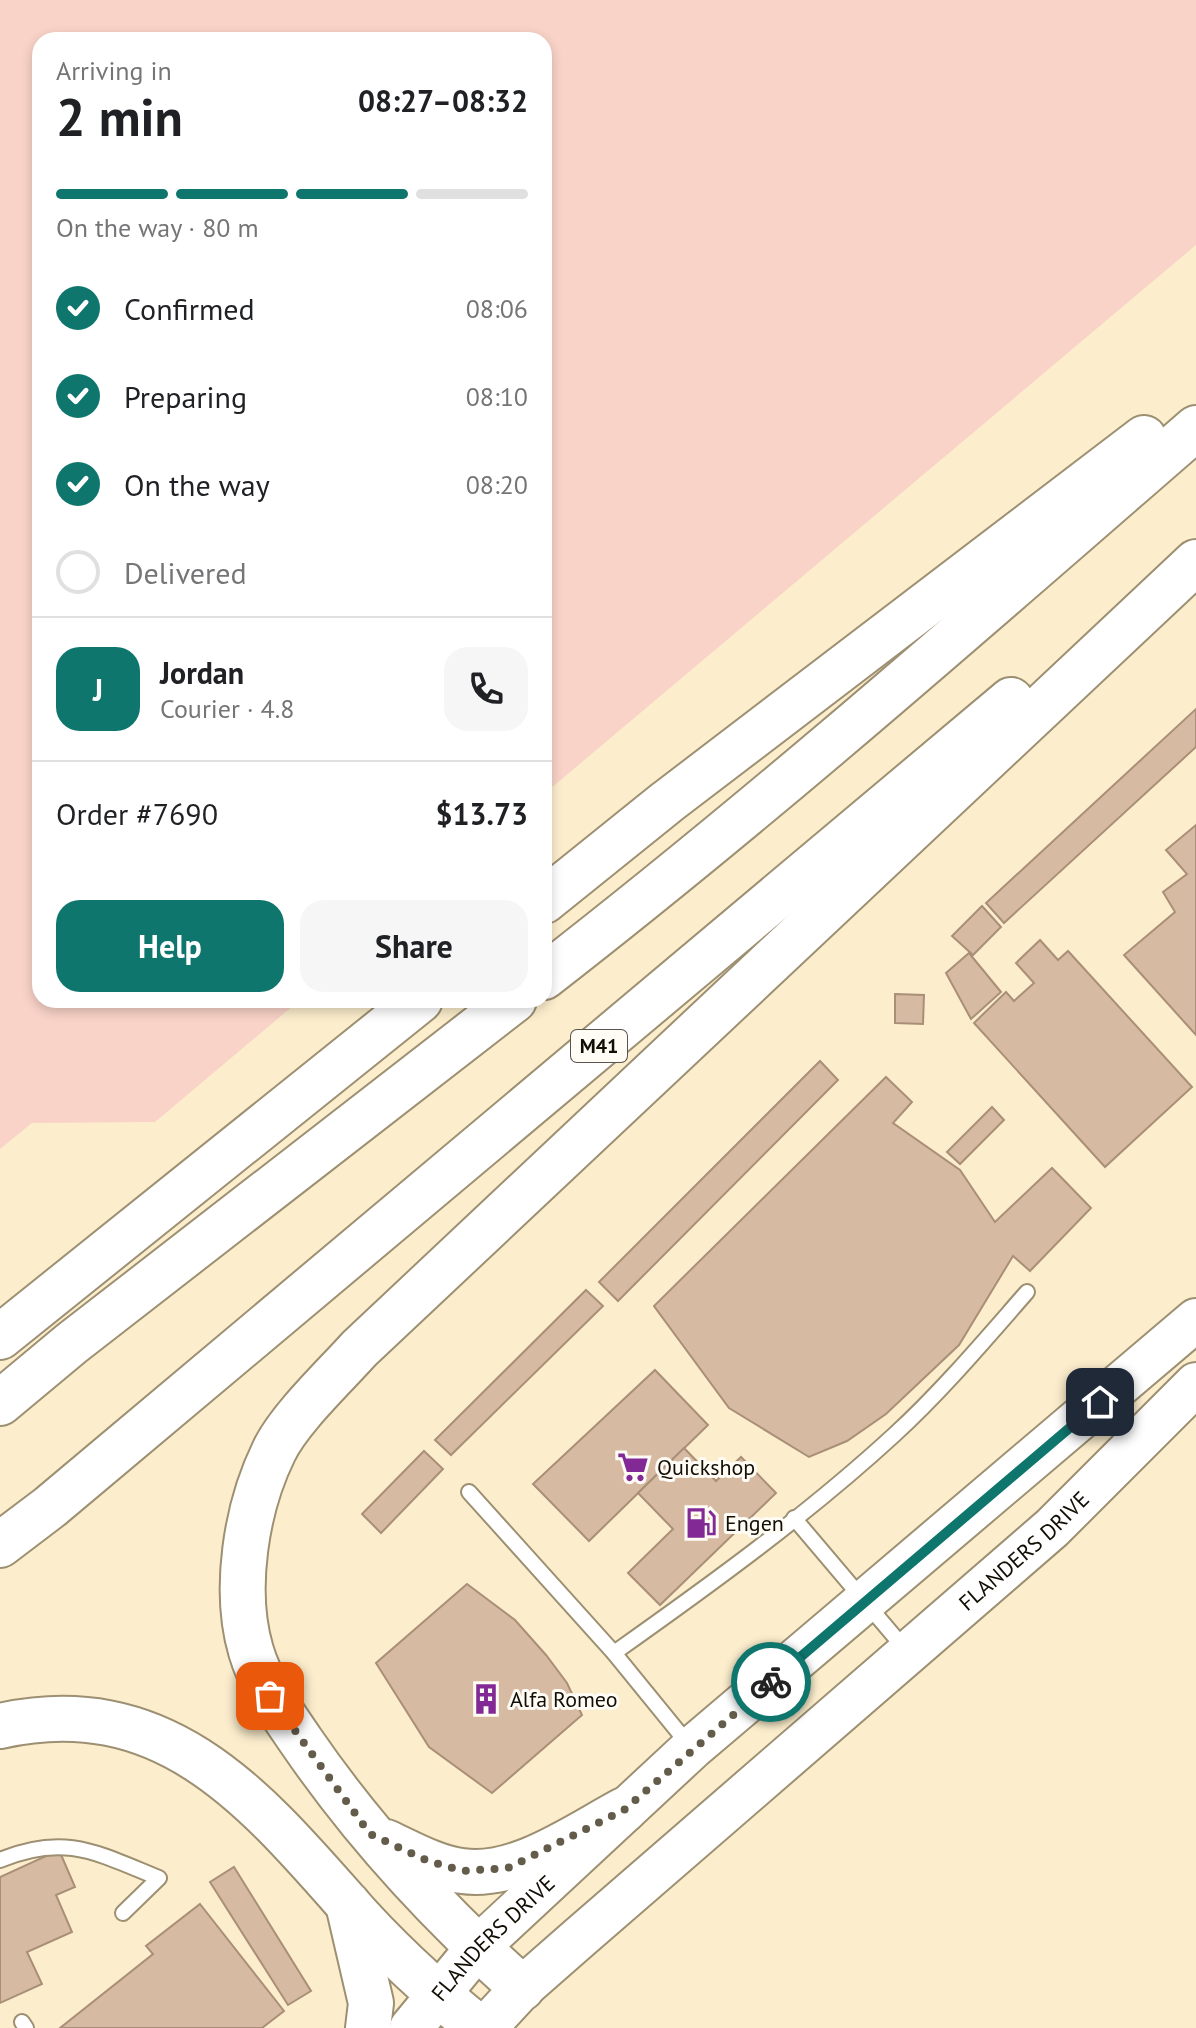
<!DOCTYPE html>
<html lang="en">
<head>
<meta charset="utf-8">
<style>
	:root { --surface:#fff; --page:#f6f6f6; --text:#202124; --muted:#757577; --line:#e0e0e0; --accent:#0f766e }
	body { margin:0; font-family:"PT Sans",sans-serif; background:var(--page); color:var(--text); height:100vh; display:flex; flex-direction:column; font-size:30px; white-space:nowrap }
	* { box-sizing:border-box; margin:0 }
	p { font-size:26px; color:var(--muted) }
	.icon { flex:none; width:44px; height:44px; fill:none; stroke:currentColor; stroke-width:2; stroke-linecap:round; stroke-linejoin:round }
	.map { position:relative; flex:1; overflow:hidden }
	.sheet { position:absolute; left:32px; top:32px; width:520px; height:976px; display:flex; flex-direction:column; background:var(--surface); border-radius:24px; box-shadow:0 4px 12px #0003 }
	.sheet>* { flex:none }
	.pin { position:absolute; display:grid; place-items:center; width:68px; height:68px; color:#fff; margin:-34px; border-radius:16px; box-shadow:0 4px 12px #0006 }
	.courier { position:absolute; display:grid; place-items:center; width:80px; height:80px; margin:-40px; border:6px solid #0f766e; border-radius:50%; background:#fff; color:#222; box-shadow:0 2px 10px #0007 }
	.overview em { font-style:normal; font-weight:800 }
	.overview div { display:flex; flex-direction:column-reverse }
	.overview { display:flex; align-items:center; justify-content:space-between; height:136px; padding:0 24px }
	h1 { font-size:52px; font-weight:800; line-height:60px }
	.bar { display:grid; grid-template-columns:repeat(4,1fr); gap:12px 8px; align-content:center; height:96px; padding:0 24px }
	.bar i { height:10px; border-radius:6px; background:var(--line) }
	.bar .selected { background:var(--accent) }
	.bar p { grid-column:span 4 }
	.line { display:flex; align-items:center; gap:20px; padding:0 24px; border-top:2px solid var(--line) }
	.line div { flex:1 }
	.round { display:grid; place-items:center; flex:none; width:84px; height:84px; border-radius:24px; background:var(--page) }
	ol { padding:0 24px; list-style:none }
	li { display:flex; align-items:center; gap:24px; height:88px }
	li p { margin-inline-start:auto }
	li .icon { padding:8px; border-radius:50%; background:var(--accent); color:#fff; stroke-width:4 }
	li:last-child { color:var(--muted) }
	li i { width:44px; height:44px; border:4px solid var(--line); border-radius:50% }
	.button { display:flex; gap:16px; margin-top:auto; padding:16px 24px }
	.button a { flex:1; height:92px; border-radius:24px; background:var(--accent); color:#fff; font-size:32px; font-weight:800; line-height:92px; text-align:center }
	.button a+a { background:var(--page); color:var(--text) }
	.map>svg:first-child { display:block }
	.green { fill:#f9d3c8 }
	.building { fill:#d6baa2; stroke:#aa8f78; stroke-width:2 }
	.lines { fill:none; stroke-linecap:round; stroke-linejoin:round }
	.lane-casing { stroke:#9d9072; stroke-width:18 }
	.secondary-casing { stroke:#9d9072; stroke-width:46 }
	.highway-casing { stroke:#9d9072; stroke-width:48 }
	.lane { stroke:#fff; stroke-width:14 }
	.secondary { stroke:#fff; stroke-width:42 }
	.highway { stroke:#fff; stroke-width:44 }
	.done { stroke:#645c4a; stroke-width:8; stroke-dasharray:0 14.4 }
	.route { stroke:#0f766e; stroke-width:10 }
	.labels { text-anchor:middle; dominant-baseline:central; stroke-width:6; stroke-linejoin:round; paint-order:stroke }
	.shield { fill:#fffcf6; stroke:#59554d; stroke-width:2 }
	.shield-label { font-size:20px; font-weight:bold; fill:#120e04 }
	.poi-label { font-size:22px; fill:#120e04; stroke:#fffcf6; text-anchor:start }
	.street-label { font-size:22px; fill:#120e04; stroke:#fffcf6 }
</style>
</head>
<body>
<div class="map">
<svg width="1196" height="2028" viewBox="0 0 1196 2028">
	<rect width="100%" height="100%" fill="#fceecd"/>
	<polygon class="green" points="0,0 1196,0 1196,245 544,794 544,40 40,40 40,1000 300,1000 155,1122 32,1123 0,1149"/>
	<g class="building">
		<polygon points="1196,709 1196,747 1004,923 986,903"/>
		<polygon points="1196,825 1196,1035 1124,955 1175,912 1163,892 1187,874 1166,850"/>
		<polygon points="982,906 1001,927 973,955 952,936"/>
		<polygon points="1040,940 1058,960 1068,951 1192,1087 1105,1167 974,1023 1006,992 1014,1001 1034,983 1016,963"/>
		<polygon points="969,953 1001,992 971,1019 946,973"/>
		<polygon points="895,994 924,995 923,1024 895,1023"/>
		<polygon points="820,1061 838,1080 618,1301 599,1282"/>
		<polygon points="886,1077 912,1102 893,1123 960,1170 995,1222 1052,1168 1091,1208 1030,1271 1013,1256 959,1345 886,1414 847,1441 809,1457 729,1408 654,1306"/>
		<polygon points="992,1107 1004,1120 960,1164 947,1152"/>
		<polygon points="586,1290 603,1306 451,1455 435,1440"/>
		<polygon points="655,1370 708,1425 589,1541 533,1484"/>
		<polygon points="684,1448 716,1481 741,1457 776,1493 660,1605 628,1573 673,1529 638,1493"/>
		<polygon points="424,1451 443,1469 381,1533 362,1514"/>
		<polygon points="467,1584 515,1620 546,1655 567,1683 582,1715 492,1793 429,1747 376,1663"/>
		<polygon points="59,1850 75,1887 56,1895 72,1932 27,1952 42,1984 0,2003 0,1877"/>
		<polygon points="234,1867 311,1991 288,2005 210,1882"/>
		<polygon points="200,1904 284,2011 262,2028 60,2028 153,1954 146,1946"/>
	</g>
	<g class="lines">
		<defs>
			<g id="lane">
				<polyline points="469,1492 614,1653 689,1745"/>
				<polyline points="794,1518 905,1649"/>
				<path d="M614 1653C710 1585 807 1515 894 1435 942 1391 984 1341 1027 1292"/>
				<path d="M0 1860C65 1833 97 1853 159 1878L123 1913"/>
				<polyline points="22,2022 26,2028"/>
			</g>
			<g id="secondary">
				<path id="s1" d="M411 2028 477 1948 692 1748 1196 1320"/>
				<path id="s2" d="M485 2028 522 1988 579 1938 1052 1528 1196 1384"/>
			</g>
			<g id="highway">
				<polyline points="544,901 667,802 1144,438"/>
				<path d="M544 977C768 803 982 614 1196 428"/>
				<polyline points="0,1337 420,1000"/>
				<polyline points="0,1403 72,1343 514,1000"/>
				<polyline points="0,1545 50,1507 1011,700"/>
				<path d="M0 1726C161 1690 251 1794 346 1902 386 1948 432 1990 479 2028"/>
				<path d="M386 1842C410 1853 436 1868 462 1871 517 1879 577 1835 624 1810"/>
				<polyline points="348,1904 371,2003 368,2028"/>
				<path d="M522 1988C439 1914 364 1833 301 1741 282 1713 261 1685 251 1651 233 1590 246 1508 274 1451 289 1419 335 1376 359 1349L1196 562"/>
			</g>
		</defs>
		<use href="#lane" class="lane-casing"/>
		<use href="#secondary" class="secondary-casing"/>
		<use href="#highway" class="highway-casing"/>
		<use href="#lane" class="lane"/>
		<use href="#secondary" class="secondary"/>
		<use href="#highway" class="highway"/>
	</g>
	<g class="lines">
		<polyline class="done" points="270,1696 370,1834 428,1861 463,1871 508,1868 624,1810 771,1682"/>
		<polyline class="route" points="771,1682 1100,1402"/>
	</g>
	<defs>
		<symbol id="supermarket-bare" viewBox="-9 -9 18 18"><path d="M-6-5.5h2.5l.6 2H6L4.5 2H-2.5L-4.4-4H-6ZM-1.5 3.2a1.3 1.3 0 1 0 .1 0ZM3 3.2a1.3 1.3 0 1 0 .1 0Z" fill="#832996" stroke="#fffcf6" stroke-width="2.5" paint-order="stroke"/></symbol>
		<symbol id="fuel-bare" viewBox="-9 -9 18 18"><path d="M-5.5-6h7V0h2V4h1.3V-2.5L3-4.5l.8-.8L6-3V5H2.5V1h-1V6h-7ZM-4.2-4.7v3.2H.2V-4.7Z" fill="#832996" stroke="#fffcf6" stroke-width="2.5" paint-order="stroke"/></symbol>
		<symbol id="building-bare" viewBox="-9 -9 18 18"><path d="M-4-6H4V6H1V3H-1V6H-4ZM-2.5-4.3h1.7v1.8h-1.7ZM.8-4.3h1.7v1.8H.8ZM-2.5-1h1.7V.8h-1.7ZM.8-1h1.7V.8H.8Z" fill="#832996" stroke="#fffcf6" stroke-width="2.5" paint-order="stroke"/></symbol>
	</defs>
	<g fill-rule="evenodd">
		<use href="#supermarket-bare" x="611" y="1445" width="44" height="44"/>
		<use href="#fuel-bare" x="679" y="1501" width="44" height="44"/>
		<use href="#building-bare" x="464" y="1677" width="44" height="44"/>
	</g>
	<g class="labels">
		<rect class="shield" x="571" y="1030" width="56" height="32" rx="6"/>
		<g class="shield-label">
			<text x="599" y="1046">M41</text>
		</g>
		<g class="poi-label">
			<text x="657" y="1467">Quickshop</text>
			<text x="725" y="1523">Engen</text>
			<text x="510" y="1699">Alfa Romeo</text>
		</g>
		<g class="street-label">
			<text stroke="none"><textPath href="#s2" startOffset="720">FLANDERS DRIVE</textPath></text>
			<text stroke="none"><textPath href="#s1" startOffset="122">FLANDERS DRIVE</textPath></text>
		</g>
	</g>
</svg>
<div class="pin" style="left:270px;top:1696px;background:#ea580c"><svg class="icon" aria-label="bag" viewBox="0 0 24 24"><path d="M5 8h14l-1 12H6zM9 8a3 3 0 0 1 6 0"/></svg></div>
<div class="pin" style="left:1100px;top:1402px;background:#1f2937"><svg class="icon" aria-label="home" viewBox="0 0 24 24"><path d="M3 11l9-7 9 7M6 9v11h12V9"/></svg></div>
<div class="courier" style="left:771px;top:1682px"><svg class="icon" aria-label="bike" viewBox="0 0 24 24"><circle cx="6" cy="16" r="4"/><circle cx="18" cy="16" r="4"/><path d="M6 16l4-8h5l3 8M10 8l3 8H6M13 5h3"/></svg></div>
<section class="sheet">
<div class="overview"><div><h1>2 min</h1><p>Arriving in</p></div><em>08:27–08:32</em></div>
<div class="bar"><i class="selected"></i><i class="selected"></i><i class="selected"></i><i></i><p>On the way · 80 m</p></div>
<ol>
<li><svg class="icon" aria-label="check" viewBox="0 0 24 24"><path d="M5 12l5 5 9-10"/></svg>Confirmed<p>08:06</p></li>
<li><svg class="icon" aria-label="check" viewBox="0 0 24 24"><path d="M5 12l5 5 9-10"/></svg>Preparing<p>08:10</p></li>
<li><svg class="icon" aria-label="check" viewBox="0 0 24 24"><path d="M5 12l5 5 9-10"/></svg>On the way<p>08:20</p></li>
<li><i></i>Delivered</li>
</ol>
<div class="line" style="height:144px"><b class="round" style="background:var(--accent);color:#fff">J</b><div><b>Jordan</b><p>Courier · 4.8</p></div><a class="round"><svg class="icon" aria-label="phone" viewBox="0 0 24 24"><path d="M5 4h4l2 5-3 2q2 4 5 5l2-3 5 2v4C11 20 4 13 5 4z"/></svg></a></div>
<div class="line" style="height:104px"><div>Order #7690</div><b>$13.73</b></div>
<div class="button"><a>Help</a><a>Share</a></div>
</section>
</div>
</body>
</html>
